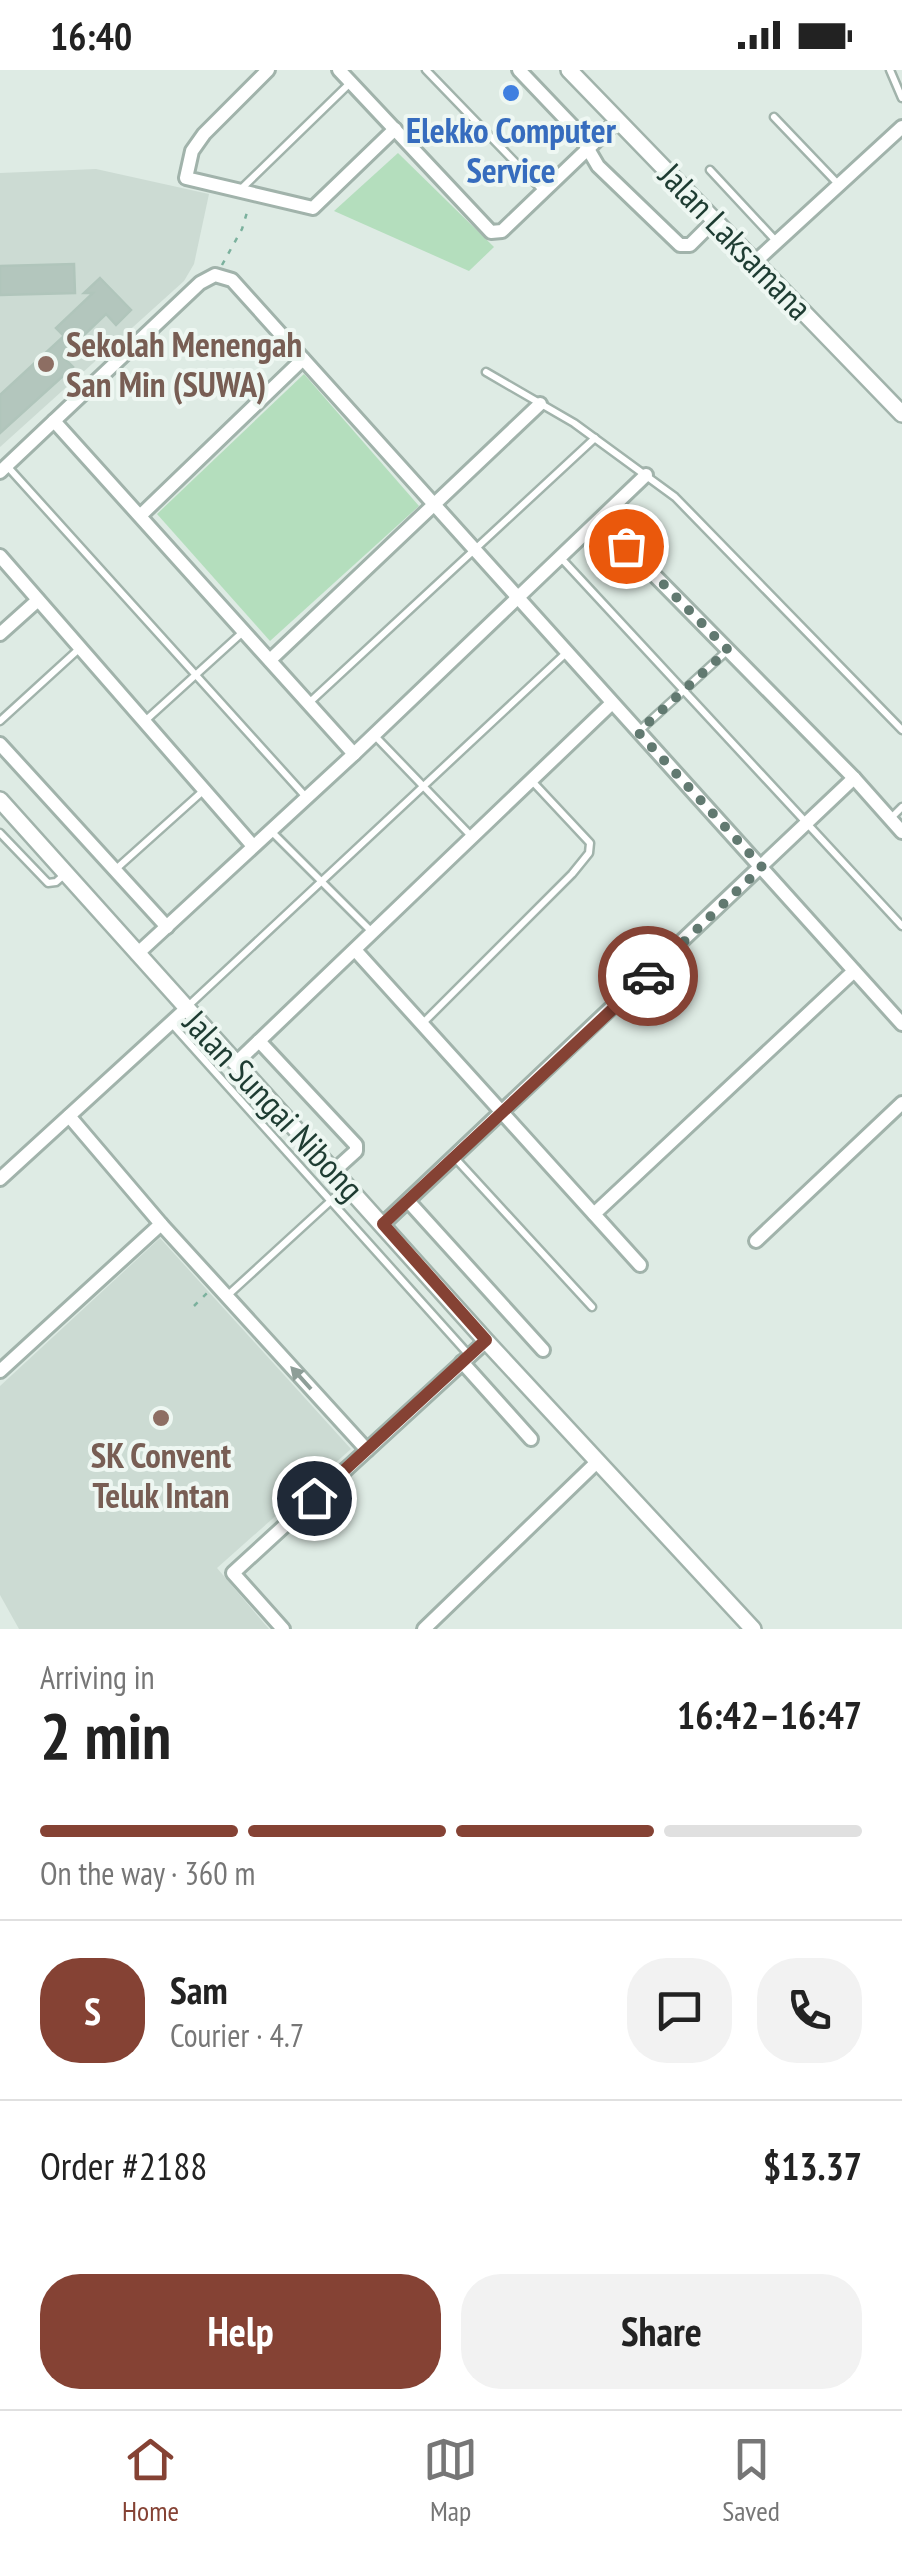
<!DOCTYPE html>
<html lang="en">
<head>
<meta charset="utf-8">
<style>
	:root { --surface:#fff; --page:#f2f2f2; --text:#222; --muted:#767676; --line:#e0e0e0; --accent:#854234 }
	body { margin:0; font-family:"PT Sans Narrow",sans-serif; background:var(--page); color:var(--text); height:100vh; display:flex; flex-direction:column; font-size:38px; white-space:nowrap }
	* { box-sizing:border-box; margin:0 }
	p { font-size:32px; color:var(--muted) }
	.icon { flex:none; width:55px; height:55px; fill:none; stroke:currentColor; stroke-width:2; stroke-linecap:round; stroke-linejoin:round }
	.map { position:relative; height:1559px; overflow:hidden }
	.panel { display:flex; flex-direction:column; background:var(--surface); flex:1 }
	.panel>* { flex:none }
	.pin { position:absolute; display:grid; place-items:center; width:85px; height:85px; color:#fff; margin:-42px; border:5px solid #fff; border-radius:50%; box-shadow:0 2px 10px #0007 }
	.courier { position:absolute; display:grid; place-items:center; width:100px; height:100px; margin:-50px; border:8px solid #854234; border-radius:50%; background:#fff; color:#222; box-shadow:0 2px 12px #0007 }
	.overview em { font-style:normal; font-weight:700 }
	.overview div { display:flex; flex-direction:column-reverse }
	.overview { display:flex; align-items:center; justify-content:space-between; height:170px; padding:0 40px }
	h1 { font-size:65px; font-weight:700; line-height:75px }
	.bar { display:grid; grid-template-columns:repeat(4,1fr); gap:15px 10px; align-content:center; height:120px; padding:0 40px }
	.bar i { height:12px; border-radius:8px; background:var(--line) }
	.bar .selected { background:var(--accent) }
	.bar p { grid-column:span 4 }
	.line { display:flex; align-items:center; gap:25px; padding:0 40px; border-top:2px solid var(--line) }
	.line div { flex:1 }
	.round { display:grid; place-items:center; flex:none; width:105px; height:105px; border-radius:40px; background:var(--page) }
	.cta { display:flex; gap:20px; margin-top:auto; padding:20px 40px }
	.cta a { flex:1; height:115px; border-radius:40px; background:var(--accent); color:#fff; font-size:40px; font-weight:700; line-height:115px; text-align:center }
	.cta a+a { background:var(--page); color:var(--text) }
	.status { display:flex; justify-content:space-between; align-items:center; height:70px; padding:0 50px; background:var(--surface); direction:ltr }
	.status svg { height:28px; fill:currentColor }
	.tab-bar { display:flex; justify-content:space-around; align-items:center; height:140px; border-top:2px solid var(--line); background:var(--surface); font-size:28px; color:var(--muted) }
	.tab-bar a { display:grid; justify-items:center; gap:5px }
	.tab-bar .selected { color:var(--accent) }
	.map>svg:first-child { display:block }
	.built { fill:#ccdbd3 }
	.green { fill:#b4debd }
	.building { fill:#b3c6bd; stroke:#b0c5bb; stroke-width:2.5 }
	.lines { fill:none; stroke-linecap:round; stroke-linejoin:round }
	.service-casing { stroke:#a1b3ab; stroke-width:11 }
	.minor-casing { stroke:#a1b3ab; stroke-width:18 }
	.tertiary-casing { stroke:#a1b3ab; stroke-width:20 }
	.path { stroke:#7bb19d; stroke-width:2.5; stroke-dasharray:5 8; stroke-linecap:butt }
	.service { stroke:#fff; stroke-width:6 }
	.minor { stroke:#fff; stroke-width:12 }
	.tertiary { stroke:#fff; stroke-width:15 }
	.oneway { fill:#8e9e98 }
	.done { stroke:#617970; stroke-width:10; stroke-dasharray:0 18 }
	.route { stroke:#854234; stroke-width:12 }
	.shop-dot { fill:#3f7fe0; stroke:#eef7f2; stroke-width:4 }
	.education-dot { fill:#8d6e63; stroke:#eef7f2; stroke-width:4 }
	.labels { text-anchor:middle; dominant-baseline:central; stroke-width:8; stroke-linejoin:round; paint-order:stroke }
	.shop-label { font-size:35px; font-weight:bold; fill:#366cbe; stroke:#eef7f2 }
	.street-label { font-size:35px; fill:#1e3c32; stroke:#eef7f2 }
	.education-label { font-size:35px; font-weight:bold; fill:#785e54; stroke:#eef7f2; text-anchor:start }
</style>
</head>
<body>
<div class="status"><b>16:40</b><svg viewBox="0 0 49 12"><path d="M0 12V9h3v3zM5 12V6h3v6zM10 12V3h3v9zM15 12V0h3v12zM26 1h20v11H26zM47 4h2v5h-2z"/></svg></div>
<div class="map">
<svg width="902" height="1559" viewBox="0 0 902 1559">
	<rect width="100%" height="100%" fill="#deebe4"/>
	<g class="built">
		<polygon points="96,99 209,124 194,194 184,211 0,377 0,103"/>
		<polygon points="160,1168 351,1379 217,1498 269,1559 19,1559 0,1525 0,1316"/>
	</g>
	<g class="green">
		<polygon points="398,83 494,177 469,201 334,141"/>
		<polygon points="304,304 419,436 270,571 157,444"/>
	</g>
	<g class="building">
		<polygon points="74,194 75,223 0,225 0,196"/>
		<polygon points="100,208 131,240 116,255 106,244 62,286 73,297 0,363 0,325 64,266 56,258 93,223 84,223"/>
	</g>
	<g class="lines">
		<defs>
			<g id="service">
				<polyline points="426,0 543,121"/>
				<polyline points="890,0 902,28"/>
				<polyline points="774,47 839,115"/>
				<polyline points="710,100 777,172"/>
				<polyline points="240,120 349,14"/>
				<polyline points="486,302 574,353 675,427 902,660"/>
				<polyline points="7,396 306,727"/>
				<polyline points="560,487 902,856"/>
				<polyline points="310,632 595,368"/>
				<polyline points="146,650 244,561"/>
				<polyline points="0,651 80,578"/>
				<polyline points="639,661 728,580"/>
				<polyline points="375,666 473,768"/>
				<polyline points="891,748 902,737"/>
				<polyline points="272,762 373,863"/>
				<polyline points="0,763 48,813 56,812 64,805"/>
				<polyline points="116,799 203,721"/>
				<polyline points="187,937 566,583"/>
				<polyline points="171,953 469,1285"/>
				<polyline points="423,953 572,804 589,783 590,773 532,711"/>
				<polyline points="455,1088 592,1237"/>
				<polyline points="228,1225 347,1116"/>
			</g>
			<g id="minor">
				<polyline points="268,0 204,64 192,81 186,108 313,138 395,59"/>
				<polyline points="339,0 491,162 502,161 618,50"/>
				<polyline points="519,0 578,62 598,96 680,175 690,175 716,149"/>
				<polyline points="756,191 902,57"/>
				<polyline points="54,351 354,684"/>
				<polyline points="0,402 200,213 215,205 232,210 902,954"/>
				<polyline points="141,445 303,289"/>
				<polyline points="600,450 854,708 902,762"/>
				<polyline points="0,486 253,776"/>
				<polyline points="0,564 38,530"/>
				<polyline points="270,590 540,334"/>
				<polyline points="0,674 167,857"/>
				<polyline points="356,881 640,1195"/>
				<polyline points="137,884 354,684 646,405"/>
				<polyline points="259,971 356,1075 356,1081 335,1100"/>
				<polyline points="237,992 612,633"/>
				<polyline points="69,1046 161,1154 367,1380"/>
				<polyline points="0,1109 186,939"/>
				<polyline points="409,1132 543,1280"/>
				<polyline points="594,1144 854,901"/>
				<polyline points="383,1154 854,708"/>
				<polyline points="756,1171 902,1033"/>
				<polyline points="462,1292 531,1369"/>
				<polyline points="0,1301 161,1154"/>
				<polyline points="283,1559 233,1503 486,1271"/>
				<polyline points="424,1559 598,1391"/>
			</g>
			<g id="tertiary">
				<polyline points="569,0 902,344"/>
				<polyline points="0,730 486,1271 753,1559"/>
			</g>
		</defs>
		<use href="#service" class="service-casing"/>
		<use href="#minor" class="minor-casing"/>
		<use href="#tertiary" class="tertiary-casing"/>
		<g class="path">
			<polyline points="222,195 242,159 248,139"/>
			<polyline points="194,1236 207,1223"/>
		</g>
		<use href="#service" class="service"/>
		<use href="#minor" class="minor"/>
		<use href="#tertiary" class="tertiary"/>
	</g>
	<defs><path id="oneway-solid" d="M-6-.8H1V-3.2L6.5 0L1 3.2V.8H-6Z" transform="scale(2.5)"/></defs>
	<use class="oneway" href="#oneway-solid" transform="translate(301 1308) rotate(-132)"/>
	<g class="lines">
		<polyline class="done" points="626,476 728,580 638,662 762,797 648,906"/>
		<polyline class="route" points="314,1428 486,1270 383,1154 648,906"/>
	</g>
	<circle class="shop-dot" cx="511" cy="23" r="10"/>
	<g class="education-dot">
		<circle cx="46" cy="294" r="10"/>
		<circle cx="161" cy="1348" r="10"/>
	</g>
	<g class="labels">
		<g class="shop-label">
			<text x="511" y="60">Elekko Computer<tspan x="511" dy="40">Service</tspan></text>
		</g>
		<g class="street-label">
			<text transform="translate(736 171) rotate(46)">Jalan Laksamana</text>
			<text transform="translate(274 1035) rotate(47)">Jalan Sungai Nibong</text>
		</g>
		<g class="education-label">
			<text x="66" y="274">Sekolah Menengah<tspan x="66" dy="40">San Min (SUWA)</tspan></text>
			<text x="161" y="1385" text-anchor="middle">SK Convent<tspan x="161" dy="40">Teluk Intan</tspan></text>
		</g>
	</g>
</svg>
<div class="pin" style="left:626px;top:476px;background:#ea580c"><svg class="icon" aria-label="bag" viewBox="0 0 24 24"><path d="M5 8h14l-1 12H6zM9 8a3 3 0 0 1 6 0"/></svg></div>
<div class="pin" style="left:314px;top:1428px;background:#1f2937"><svg class="icon" aria-label="home" viewBox="0 0 24 24"><path d="M3 11l9-7 9 7M6 9v11h12V9"/></svg></div>
<div class="courier" style="left:648px;top:906px"><svg class="icon" aria-label="car" viewBox="0 0 24 24"><path d="M5 17H2v-5l4-1 3-4h7l3 4 3 1v5h-3M9 17h6M6 11h13"/><circle cx="7" cy="17" r="2"/><circle cx="17" cy="17" r="2"/></svg></div>
</div>
<section class="panel">
<div class="overview"><div><h1>2 min</h1><p>Arriving in</p></div><em>16:42–16:47</em></div>
<div class="bar"><i class="selected"></i><i class="selected"></i><i class="selected"></i><i></i><p>On the way · 360 m</p></div>
<div class="line" style="height:180px"><b class="round" style="background:var(--accent);color:#fff">S</b><div><b>Sam</b><p>Courier · 4.7</p></div><a class="round"><svg class="icon" aria-label="chat" viewBox="0 0 24 24"><path d="M4 5h16v11H9l-5 4z"/></svg></a><a class="round"><svg class="icon" aria-label="phone" viewBox="0 0 24 24"><path d="M5 4h4l2 5-3 2q2 4 5 5l2-3 5 2v4C11 20 4 13 5 4z"/></svg></a></div>
<div class="line" style="height:130px"><div>Order #2188</div><b>$13.37</b></div>
<div class="cta"><a>Help</a><a>Share</a></div>
</section>
<nav class="tab-bar">
<a class="selected"><svg class="icon" aria-label="home" viewBox="0 0 24 24"><path d="M3 11l9-7 9 7M6 9v11h12V9"/></svg>Home</a>
<a><svg class="icon" aria-label="map" viewBox="0 0 24 24"><path d="M3 6l6-2 6 2 6-2v14l-6 2-6-2-6 2zM9 4v14M15 6v14"/></svg>Map</a>
<a><svg class="icon" aria-label="saved" viewBox="0 0 24 24"><path d="M7 4h10v16l-5-4-5 4z"/></svg>Saved</a>
</nav>
</body>
</html>
